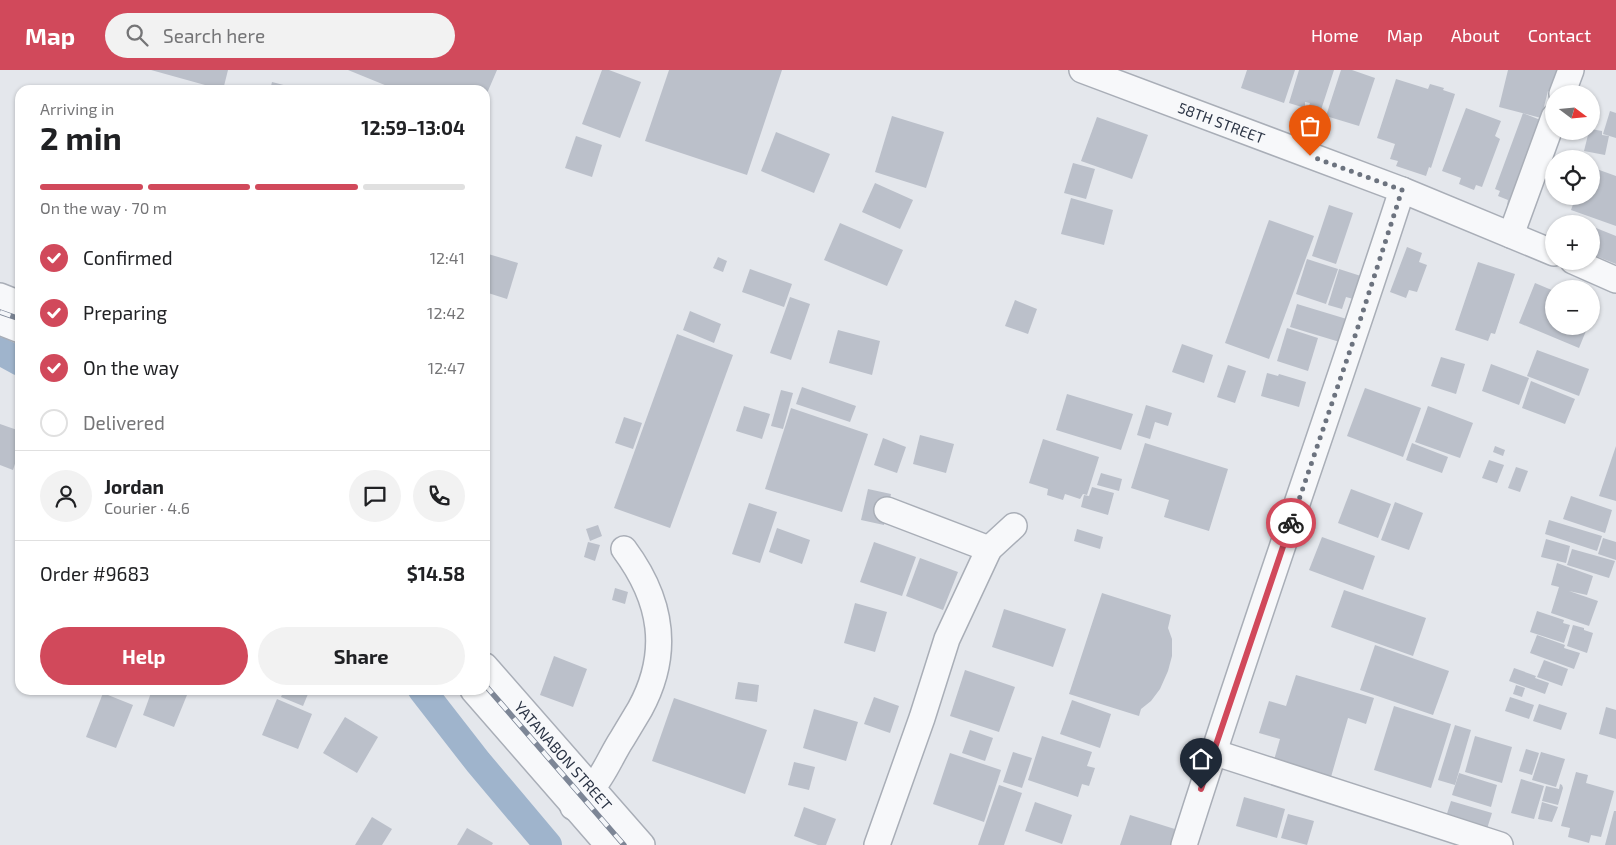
<!DOCTYPE html>
<html lang="en">
<head>
<meta charset="utf-8">
<style>
	:root { --surface:#fff; --page:#f2f2f2; --text:#202124; --muted:#757577; --line:#e0e0e0; --accent:#d1495b }
	body { margin:0; font-family:"Exo 2",sans-serif; background:var(--page); color:var(--text); height:100vh; display:flex; flex-direction:column; font-size:19px; white-space:nowrap }
	* { box-sizing:border-box; margin:0 }
	p { font-size:16px; color:var(--muted) }
	.icon { flex:none; width:28px; height:28px; fill:none; stroke:currentColor; stroke-width:2; stroke-linecap:round; stroke-linejoin:round }
	.map { position:relative; flex:1; overflow:hidden }
	.details { position:absolute; left:15px; top:15px; width:475px; height:610px; display:flex; flex-direction:column; background:var(--surface); border-radius:15px; box-shadow:0 1px 4px #0004 }
	.details>* { flex:none }
	.needle { width:32px; rotate:106deg }
	.buttons { position:absolute; left:1545px; top:15px; display:grid; gap:10px }
	.buttons a { display:grid; place-items:center; width:55px; height:55px; border-radius:50%; background:var(--surface); box-shadow:0 1px 4px #0004; font-size:25px }
	.pin { position:absolute; display:grid; place-items:center; width:42px; height:42px; color:#fff; margin:-51px -21px; border-radius:50% 50% 50% 0; rotate:-45deg; box-shadow:0 0 5px #0007 }
	.pin .icon { rotate:45deg }
	.courier { position:absolute; display:grid; place-items:center; width:50px; height:50px; margin:-25px; border:4px solid #d1495b; border-radius:50%; background:#fff; color:#222; box-shadow:0 1px 6px #0007 }
	.summary em { font-style:normal; font-weight:700 }
	.summary div { display:flex; flex-direction:column-reverse }
	.summary { display:flex; align-items:center; justify-content:space-between; height:85px; padding:0 25px }
	h1 { font-size:32px; font-weight:700; line-height:38px }
	.bar { display:grid; grid-template-columns:repeat(4,1fr); gap:8px 5px; align-content:center; height:60px; padding:0 25px }
	.bar i { height:6px; border-radius:4px; background:var(--line) }
	.bar .current { background:var(--accent) }
	.bar p { grid-column:span 4 }
	.line { display:flex; align-items:center; gap:12px; padding:0 25px; border-top:1px solid var(--line) }
	.line div { flex:1 }
	.round { display:grid; place-items:center; flex:none; width:52px; height:52px; border-radius:26px; background:var(--page) }
	ol { padding:0 25px; list-style:none }
	li { display:flex; align-items:center; gap:15px; height:55px }
	li p { margin-inline-start:auto }
	li .icon { padding:5px; border-radius:50%; background:var(--accent); color:#fff; stroke-width:4 }
	li:last-child { color:var(--muted) }
	li i { width:28px; height:28px; border:2px solid var(--line); border-radius:50% }
	.button { display:flex; gap:10px; margin-top:auto; padding:10px 25px }
	.button a { flex:1; height:58px; border-radius:30px; background:var(--accent); color:#fff; font-size:20px; font-weight:700; line-height:58px; text-align:center }
	.button a+a { background:var(--page); color:var(--text) }
	header { display:flex; align-items:center; gap:30px; box-sizing:border-box; height:70px; padding:0 25px; background:var(--accent); color:#fff }
	header strong { font-size:24px }
	nav { display:flex; gap:28px; margin-inline-start:auto; font-size:18px }
	.search { width:350px; height:45px; background:var(--page); display:flex; align-items:center; gap:12px; box-sizing:border-box; padding:0 18px; border-radius:28px; color:var(--muted); font-size:19px }
	.map>svg:first-child { display:block }
	.lines { fill:none; stroke-linecap:round; stroke-linejoin:round }
	.canal { stroke:#9fb4cc; stroke-width:28 }
	.building { fill:#bbc0ca }
	.minor-casing { stroke:#a9aeb7; stroke-width:28 }
	.minor { stroke:#f7f8fa; stroke-width:25 }
	.rail-casing { stroke:#7d8696; stroke-width:5.5 }
	.rail { stroke:#f4f6f9; stroke-width:4; stroke-dasharray:11; stroke-linecap:butt }
	.done { stroke:#6c737f; stroke-width:5; stroke-dasharray:0 9 }
	.route { stroke:#d1495b; stroke-width:6 }
	.labels { text-anchor:middle; dominant-baseline:central; stroke-width:4.5; stroke-linejoin:round; paint-order:stroke }
	.street-label { font-size:15px; fill:#2b3445; stroke:#f4f6f9 }
</style>
</head>
<body>
<header>
<strong>Map</strong>
<div class="search"><svg class="icon" aria-label="search" viewBox="0 0 24 24"><circle cx="10" cy="10" r="6"/><path d="M15 15l6 6"/></svg>Search here</div>
<nav><a>Home</a><a>Map</a><a>About</a><a>Contact</a></nav>
</header>
<div class="map">
<svg width="1616" height="775" viewBox="0 0 1616 775">
	<rect width="100%" height="100%" fill="#e4e7ec"/>
	<g class="lines">
		<g class="canal">
			<polyline points="0,281 20,292"/>
			<polyline points="422,620 478,692 548,775"/>
		</g>
	</g>
	<g class="building">
		<polygon points="151,0 228,0 223,20"/>
		<polygon points="348,0 497,0 485,28 485,20 397,20"/>
		<polygon points="602,0 609,0 641,12 620,68 582,54"/>
		<polygon points="669,0 782,0 747,105 645,71"/>
		<polygon points="1247,0 1295,0 1284,33 1241,18"/>
		<polygon points="1299,0 1334,0 1321,40 1314,38 1313,40 1308,38 1310,33 1305,32 1305,38 1289,33"/>
		<polygon points="1341,0 1352,0 1375,8 1359,56 1326,46"/>
		<polygon points="1508,0 1557,0 1552,22 1548,21 1541,48 1499,37"/>
		<polygon points="1396,9 1428,19 1430,14 1444,18 1443,20 1455,24 1431,98 1429,97 1426,106 1396,96 1398,91 1390,89 1395,74 1377,68"/>
		<polygon points="272,12 299,19 299,20 270,20"/>
		<polygon points="1466,38 1501,51 1495,66 1500,69 1482,117 1476,115 1474,120 1459,114 1461,108 1442,101"/>
		<polygon points="1610,41 1616,43 1616,68 1603,64"/>
		<polygon points="1523,43 1543,51 1511,137 1507,135 1508,130 1498,126 1500,121 1495,119"/>
		<polygon points="892,46 944,62 926,118 875,102"/>
		<polygon points="1097,47 1148,65 1132,109 1081,91"/>
		<polygon points="1591,59 1602,61 1602,65 1609,66 1605,85 1584,81 1589,61 1591,61"/>
		<polygon points="776,62 830,84 814,123 761,101"/>
		<polygon points="576,66 602,75 592,107 565,98"/>
		<polygon points="1073,93 1095,99 1086,129 1064,123"/>
		<polygon points="1591,97 1616,106 1616,156 1571,140 1576,126 1591,126"/>
		<polygon points="875,113 913,130 900,159 862,142"/>
		<polygon points="1071,128 1113,140 1104,175 1061,164"/>
		<polygon points="1329,135 1353,143 1336,194 1312,186"/>
		<polygon points="1269,150 1314,166 1269,289 1225,273"/>
		<polygon points="840,153 903,180 887,216 824,190"/>
		<polygon points="1591,156 1616,166 1616,194 1591,184"/>
		<polygon points="1407,177 1422,183 1419,192 1427,195 1417,222 1409,220 1406,228 1390,222"/>
		<polygon points="485,183 518,193 507,229 485,222"/>
		<polygon points="718,187 727,191 723,202 713,198"/>
		<polygon points="1307,189 1338,199 1326,234 1296,224"/>
		<polygon points="1478,192 1515,204 1495,264 1491,263 1488,271 1455,260"/>
		<polygon points="750,199 792,214 784,237 742,222"/>
		<polygon points="1339,199 1364,207 1357,230 1346,227 1342,239 1328,235"/>
		<polygon points="1535,213 1554,221 1554,256 1588,256 1579,278 1519,253"/>
		<polygon points="790,227 810,234 791,290 770,283"/>
		<polygon points="1015,230 1037,239 1028,264 1005,256"/>
		<polygon points="1297,234 1350,250 1343,273 1290,257"/>
		<polygon points="690,241 721,254 714,273 683,260"/>
		<polygon points="1287,258 1318,268 1308,301 1277,291"/>
		<polygon points="838,260 880,271 872,305 829,293"/>
		<polygon points="677,264 733,285 670,458 614,438"/>
		<polygon points="1182,274 1213,285 1204,313 1172,302"/>
		<polygon points="1537,280 1589,299 1579,326 1527,306"/>
		<polygon points="1441,287 1465,294 1456,324 1431,316"/>
		<polygon points="1491,294 1529,308 1519,335 1482,321"/>
		<polygon points="1228,295 1246,301 1235,333 1217,327"/>
		<polygon points="1267,303 1278,306 1279,304 1306,312 1299,337 1261,326"/>
		<polygon points="1531,311 1575,329 1565,354 1522,338"/>
		<polygon points="802,317 856,336 850,352 796,334"/>
		<polygon points="1365,318 1421,338 1403,387 1347,366"/>
		<polygon points="781,320 793,323 783,359 771,356"/>
		<polygon points="1067,324 1133,344 1121,380 1056,360"/>
		<polygon points="1146,335 1172,343 1168,356 1155,352 1150,369 1137,365"/>
		<polygon points="744,336 770,344 762,369 736,361"/>
		<polygon points="1428,336 1473,353 1460,388 1415,372"/>
		<polygon points="791,338 868,364 842,442 765,419"/>
		<polygon points="624,347 642,353 633,379 615,373"/>
		<polygon points="0,354 20,361 20,378 13,400 0,395"/>
		<polygon points="920,365 954,374 946,403 913,394"/>
		<polygon points="883,368 906,377 897,403 874,395"/>
		<polygon points="1043,369 1099,387 1087,425 1083,424 1080,429 1065,424 1063,430 1047,425 1048,419 1029,413"/>
		<polygon points="1145,373 1228,399 1209,461 1164,447 1169,430 1131,418"/>
		<polygon points="1412,373 1448,387 1442,403 1406,390"/>
		<polygon points="1495,376 1505,380 1503,386 1493,382"/>
		<polygon points="1616,376 1616,431 1599,426"/>
		<polygon points="1489,390 1504,395 1497,413 1482,408"/>
		<polygon points="1516,397 1528,401 1520,422 1508,418"/>
		<polygon points="1101,403 1122,409 1119,421 1097,415"/>
		<polygon points="1092,417 1114,423 1108,445 1081,437 1084,425 1089,426"/>
		<polygon points="868,419 891,424 884,455 861,450"/>
		<polygon points="1351,419 1391,434 1378,468 1338,453"/>
		<polygon points="1571,426 1612,440 1605,463 1563,449"/>
		<polygon points="1395,432 1423,443 1409,480 1381,470"/>
		<polygon points="749,433 777,442 760,493 732,484"/>
		<polygon points="1549,450 1602,466 1597,481 1545,464"/>
		<polygon points="598,455 602,466 590,471 586,459"/>
		<polygon points="777,458 810,470 802,494 769,482"/>
		<polygon points="1077,459 1103,467 1100,479 1074,471"/>
		<polygon points="1322,467 1375,486 1363,520 1309,500"/>
		<polygon points="1603,468 1616,472 1616,490 1598,484"/>
		<polygon points="1546,469 1570,476 1566,493 1541,487"/>
		<polygon points="588,472 600,475 595,491 584,487"/>
		<polygon points="874,472 916,487 902,526 860,512"/>
		<polygon points="1572,479 1615,491 1609,508 1567,495"/>
		<polygon points="920,488 958,502 943,540 906,526"/>
		<polygon points="1557,493 1593,506 1587,525 1569,521 1598,531 1589,556 1551,543 1559,517 1551,515"/>
		<polygon points="615,518 628,522 625,534 612,530"/>
		<polygon points="1344,520 1426,548 1413,586 1331,557"/>
		<polygon points="1102,523 1171,545 1168,558 1172,569 1172,586 1168,601 1160,619 1151,631 1141,639 1139,646 1069,624"/>
		<polygon points="855,533 887,542 875,582 844,573"/>
		<polygon points="1004,539 1066,559 1053,597 992,577"/>
		<polygon points="1537,541 1564,550 1563,553 1570,555 1564,573 1530,562"/>
		<polygon points="1573,555 1584,558 1584,560 1593,563 1587,583 1567,576"/>
		<polygon points="1537,565 1565,575 1564,578 1580,583 1574,599 1530,583"/>
		<polygon points="1375,575 1449,601 1433,645 1360,620"/>
		<polygon points="554,586 587,599 573,637 540,625"/>
		<polygon points="1544,590 1568,599 1562,616 1537,607"/>
		<polygon points="1514,598 1536,606 1535,608 1549,613 1545,624 1509,611"/>
		<polygon points="965,600 1015,617 999,662 950,646"/>
		<polygon points="1296,605 1374,628 1366,654 1348,648 1331,707 1274,690 1280,669 1259,663 1269,631 1286,636"/>
		<polygon points="738,612 759,615 757,632 735,629"/>
		<polygon points="1516,615 1525,618 1522,627 1513,624"/>
		<polygon points="152,620 189,620 174,657 143,645"/>
		<polygon points="284,620 297,620 308,624 303,636 281,627"/>
		<polygon points="103,623 133,635 116,678 86,667"/>
		<polygon points="874,627 899,636 890,663 864,654"/>
		<polygon points="1510,627 1534,635 1529,649 1505,641"/>
		<polygon points="674,628 767,660 745,724 652,691"/>
		<polygon points="277,629 312,644 298,679 262,665"/>
		<polygon points="1072,630 1111,644 1100,678 1060,664"/>
		<polygon points="1539,634 1567,643 1561,660 1533,651"/>
		<polygon points="1394,636 1451,654 1431,718 1374,700"/>
		<polygon points="1606,637 1616,640 1616,669 1599,664"/>
		<polygon points="814,639 858,652 846,691 803,678"/>
		<polygon points="345,647 378,667 357,703 323,683"/>
		<polygon points="1455,655 1471,660 1455,715 1438,710"/>
		<polygon points="970,660 993,668 985,691 962,683"/>
		<polygon points="1042,666 1092,682 1087,696 1095,698 1089,716 1082,714 1078,727 1028,710"/>
		<polygon points="1475,666 1512,677 1502,713 1465,702"/>
		<polygon points="1526,679 1539,683 1532,705 1519,701"/>
		<polygon points="1013,682 1032,688 1022,718 1003,712"/>
		<polygon points="1541,682 1565,689 1556,717 1532,710"/>
		<polygon points="950,683 1001,700 984,752 933,734"/>
		<polygon points="794,692 815,697 809,720 788,715"/>
		<polygon points="1576,702 1588,705 1586,713 1614,721 1601,767 1591,765 1589,773 1568,767 1570,758 1561,756"/>
		<polygon points="1459,703 1497,715 1491,737 1452,725"/>
		<polygon points="1521,709 1544,716 1534,749 1511,743"/>
		<polygon points="1560,714 1562,715 1563,718 1558,735 1542,731 1546,716 1559,719"/>
		<polygon points="999,715 1022,723 1004,775 978,775"/>
		<polygon points="1244,727 1285,739 1277,768 1236,756"/>
		<polygon points="1451,731 1492,743 1485,765 1444,753"/>
		<polygon points="1035,732 1072,745 1062,774 1025,761"/>
		<polygon points="1542,732 1558,737 1552,752 1538,749"/>
		<polygon points="804,737 836,749 826,775 818,775 794,766"/>
		<polygon points="1614,741 1616,741 1616,775 1605,775"/>
		<polygon points="1288,744 1314,751 1307,775 1281,768"/>
		<polygon points="1130,745 1178,760 1173,775 1120,775"/>
		<polygon points="372,747 392,759 382,775 355,775"/>
		<polygon points="467,758 493,773 492,775 457,775"/>
	</g>
	<g class="lines">
		<defs>
			<g id="minor">
				<path id="s1" d="M1082 0 1402 120 1554 183"/>
				<polyline points="1562,24 1571,0"/>
				<polyline points="1511,165 1554,47"/>
				<polyline points="1573,191 1616,210"/>
				<polyline points="0,226 20,234"/>
				<polyline points="0,252 20,260"/>
				<polyline points="887,440 989,479"/>
				<path id="s2" d="M485 596 642 775"/>
				<polyline points="473,620 608,775"/>
				<polyline points="1213,682 1500,775"/>
				<path d="M573 737C579 730 587 725 592 718 604 705 612 684 622 669 628 659 634 649 640 639 671 582 662 530 624 479"/>
				<polyline points="877,775 922,648 947,569 989,479 1014,456"/>
				<path d="M1184 775C1253 556 1331 339 1402 120"/>
			</g>
		</defs>
		<use href="#minor" class="minor-casing"/>
		<use href="#minor" class="minor"/>
		<defs>
			<g id="rail">
				<polyline points="0,242 20,249"/>
				<polyline points="485,615 624,775"/>
			</g>
		</defs>
		<use href="#rail" class="rail-casing"/>
		<use href="#rail" class="rail"/>
	</g>
	<g class="lines">
		<polyline class="done" points="1291,453 1357,260 1402,120 1310,86"/>
		<polyline class="route" points="1201,719 1291,453"/>
	</g>
	<g class="labels">
		<g class="street-label">
			<text stroke="none"><textPath href="#s1" startOffset="149">58TH STREET</textPath></text>
			<text stroke="none"><textPath href="#s2" startOffset="119">YATANABON STREET</textPath></text>
		</g>
	</g>
</svg>
<div class="buttons">
<a><svg class="needle" viewBox="-14 -14 28 28"><path d="M0-13l5 13h-10z" fill="#e53935"/><path d="M0 13l5-13h-10z" fill="#757577"/></svg></a>
<a><svg class="icon" aria-label="locate" viewBox="0 0 24 24"><circle cx="12" cy="12" r="6"/><path d="M12 2v4M12 18v4M2 12h4M18 12h4"/></svg></a>
<a>+</a>
<a>−</a>
</div>
<div class="pin" style="left:1310px;top:86px;background:#ea580c"><svg class="icon" aria-label="bag" viewBox="0 0 24 24"><path d="M5 8h14l-1 12H6zM9 8a3 3 0 0 1 6 0"/></svg></div>
<div class="pin" style="left:1201px;top:719px;background:#1f2937"><svg class="icon" aria-label="home" viewBox="0 0 24 24"><path d="M3 11l9-7 9 7M6 9v11h12V9"/></svg></div>
<div class="courier" style="left:1291px;top:453px"><svg class="icon" aria-label="bike" viewBox="0 0 24 24"><circle cx="6" cy="16" r="4"/><circle cx="18" cy="16" r="4"/><path d="M6 16l4-8h5l3 8M10 8l3 8H6M13 5h3"/></svg></div>
<section class="details">
<div class="summary"><div><h1>2 min</h1><p>Arriving in</p></div><em>12:59–13:04</em></div>
<div class="bar"><i class="current"></i><i class="current"></i><i class="current"></i><i></i><p>On the way · 70 m</p></div>
<ol>
<li><svg class="icon" aria-label="check" viewBox="0 0 24 24"><path d="M5 12l5 5 9-10"/></svg>Confirmed<p>12:41</p></li>
<li><svg class="icon" aria-label="check" viewBox="0 0 24 24"><path d="M5 12l5 5 9-10"/></svg>Preparing<p>12:42</p></li>
<li><svg class="icon" aria-label="check" viewBox="0 0 24 24"><path d="M5 12l5 5 9-10"/></svg>On the way<p>12:47</p></li>
<li><i></i>Delivered</li>
</ol>
<div class="line" style="height:90px"><a class="round"><svg class="icon" aria-label="person" viewBox="0 0 24 24"><circle cx="12" cy="8" r="4"/><path d="M4 21q1-7 8-7t8 7"/></svg></a><div><b>Jordan</b><p>Courier · 4.6</p></div><a class="round"><svg class="icon" aria-label="chat" viewBox="0 0 24 24"><path d="M4 5h16v11H9l-5 4z"/></svg></a><a class="round"><svg class="icon" aria-label="phone" viewBox="0 0 24 24"><path d="M5 4h4l2 5-3 2q2 4 5 5l2-3 5 2v4C11 20 4 13 5 4z"/></svg></a></div>
<div class="line" style="height:65px"><div>Order #9683</div><b>$14.58</b></div>
<div class="button"><a>Help</a><a>Share</a></div>
</section>
</div>
</body>
</html>
